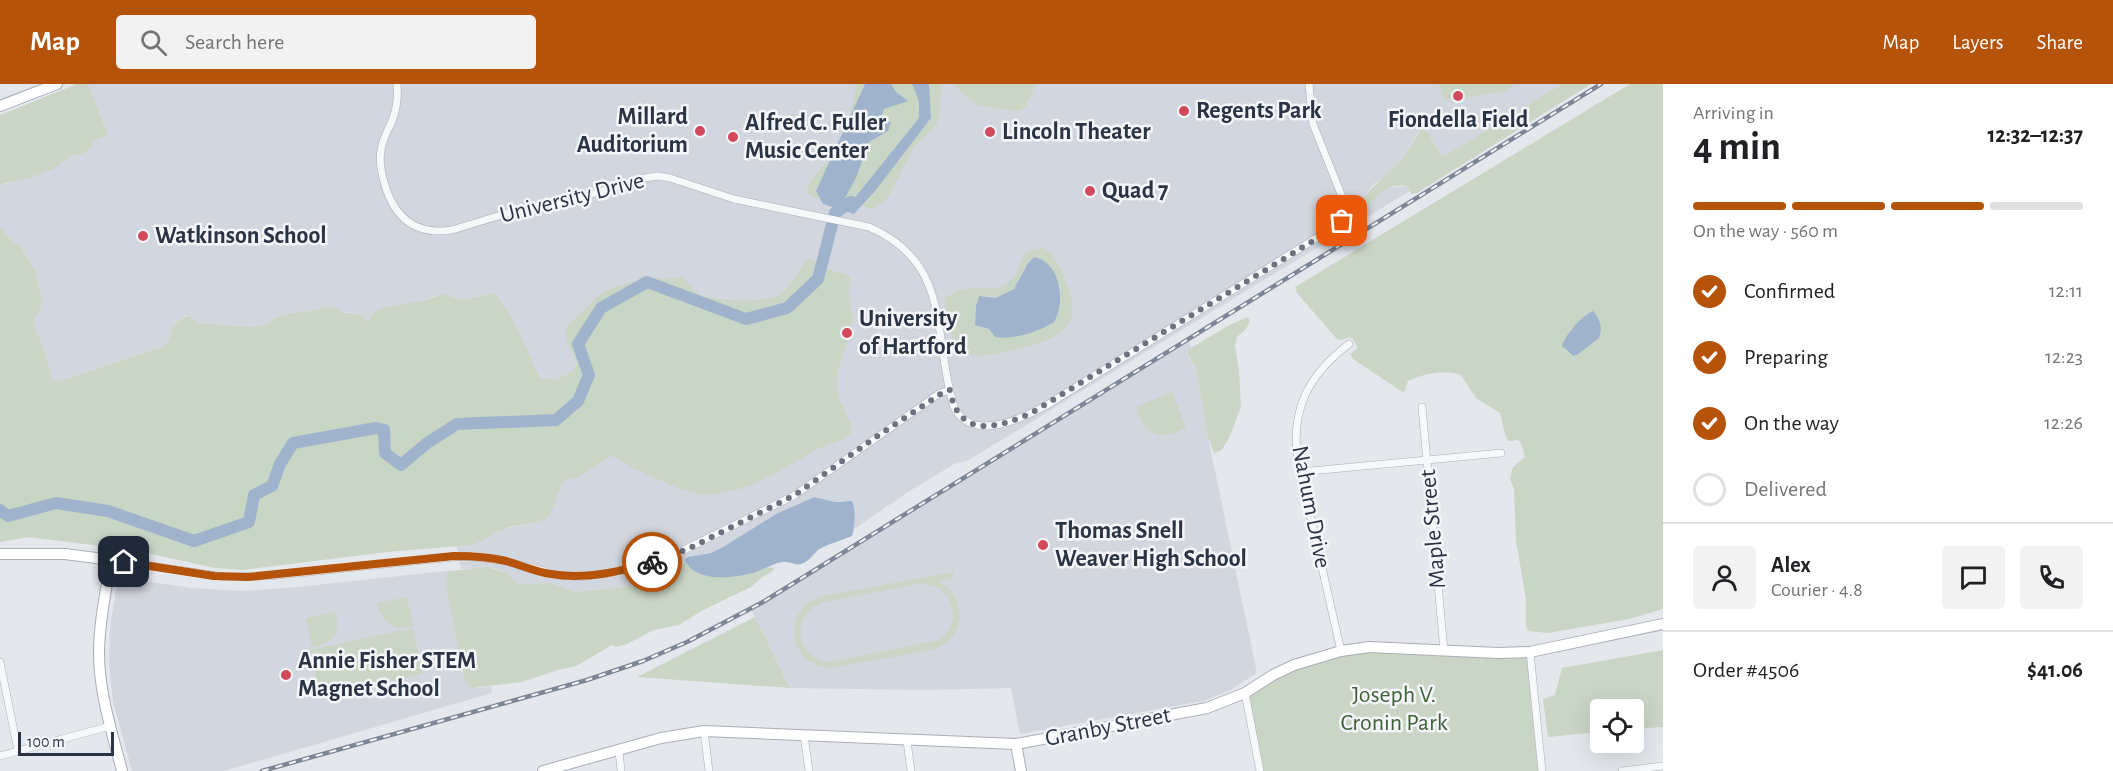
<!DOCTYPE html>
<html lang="en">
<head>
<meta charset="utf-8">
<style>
	:root { --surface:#fff; --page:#f2f2f2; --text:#202124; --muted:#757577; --line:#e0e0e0; --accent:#b45309 }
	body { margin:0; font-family:"Alegreya Sans",sans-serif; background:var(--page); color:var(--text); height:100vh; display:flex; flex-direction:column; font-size:22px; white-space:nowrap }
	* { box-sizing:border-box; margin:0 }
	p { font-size:20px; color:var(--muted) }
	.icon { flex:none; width:33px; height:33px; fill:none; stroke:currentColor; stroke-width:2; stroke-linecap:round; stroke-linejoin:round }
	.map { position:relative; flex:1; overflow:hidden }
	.side { display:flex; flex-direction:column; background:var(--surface); width:450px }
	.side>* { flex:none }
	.fabs { position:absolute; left:1590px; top:615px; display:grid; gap:12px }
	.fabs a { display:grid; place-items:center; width:54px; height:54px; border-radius:6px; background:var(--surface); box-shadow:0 6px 24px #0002; font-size:30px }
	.scale { position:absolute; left:18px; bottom:15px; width:96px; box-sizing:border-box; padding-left:6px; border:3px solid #2b3445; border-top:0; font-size:16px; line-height:21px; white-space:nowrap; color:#2b3445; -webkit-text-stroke:4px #f4f6f9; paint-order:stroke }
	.pin { position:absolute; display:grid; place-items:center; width:51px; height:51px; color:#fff; margin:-26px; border-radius:12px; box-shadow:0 3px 9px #0006 }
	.courier { position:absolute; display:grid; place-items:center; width:60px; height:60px; margin:-30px; border:4px solid #b45309; border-radius:50%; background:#fff; color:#222; box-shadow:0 2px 8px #0007 }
	.head em { font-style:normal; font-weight:700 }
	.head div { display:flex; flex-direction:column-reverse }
	.head { display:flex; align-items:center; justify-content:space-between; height:102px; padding:0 30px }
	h1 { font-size:39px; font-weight:700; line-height:45px }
	.bar { display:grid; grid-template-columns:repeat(4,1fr); gap:9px 6px; align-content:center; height:72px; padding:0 30px }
	.bar i { height:8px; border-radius:4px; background:var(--line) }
	.bar .active { background:var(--accent) }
	.bar p { grid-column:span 4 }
	.line { display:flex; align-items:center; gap:15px; padding:0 30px; border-top:2px solid var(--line) }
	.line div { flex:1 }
	.round { display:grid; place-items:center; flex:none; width:63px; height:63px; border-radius:6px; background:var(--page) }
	ol { padding:0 30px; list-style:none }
	li { display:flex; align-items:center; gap:18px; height:66px }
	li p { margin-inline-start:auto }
	li .icon { padding:6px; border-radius:50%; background:var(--accent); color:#fff; stroke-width:4 }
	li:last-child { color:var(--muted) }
	li i { width:33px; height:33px; border:3px solid var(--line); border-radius:50% }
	header { display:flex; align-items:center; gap:36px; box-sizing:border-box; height:84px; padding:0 30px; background:var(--accent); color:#fff }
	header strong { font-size:28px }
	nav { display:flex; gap:33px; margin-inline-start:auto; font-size:21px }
	.search { width:420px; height:54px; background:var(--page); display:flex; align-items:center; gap:15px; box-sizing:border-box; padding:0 21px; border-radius:6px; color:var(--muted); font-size:22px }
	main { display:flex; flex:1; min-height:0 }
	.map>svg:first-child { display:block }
	.built { fill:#d2d6de }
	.green { fill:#c9d6c5; fill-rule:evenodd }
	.water { fill:#9fb4cc }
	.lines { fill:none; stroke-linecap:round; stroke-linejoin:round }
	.river { stroke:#9fb4cc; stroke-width:12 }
	.street-casing { stroke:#a9aeb7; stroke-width:8 }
	.secondary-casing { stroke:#a9aeb7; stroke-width:12 }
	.primary-casing { stroke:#a3abb8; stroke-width:12 }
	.street { stroke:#f7f8fa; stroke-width:7 }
	.secondary { stroke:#fff; stroke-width:10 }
	.primary { stroke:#fff; stroke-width:10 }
	.rail-casing { stroke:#7d8696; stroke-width:4.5 }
	.rail { stroke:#f4f6f9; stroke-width:2; stroke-dasharray:7; stroke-linecap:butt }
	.done { stroke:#6c737f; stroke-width:6; stroke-dasharray:0 10.8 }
	.route { stroke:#b45309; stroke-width:8 }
	.poi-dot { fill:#d1495b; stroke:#f4f6f9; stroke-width:2 }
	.labels { text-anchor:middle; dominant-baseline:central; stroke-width:5; stroke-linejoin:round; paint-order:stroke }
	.poi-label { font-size:24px; font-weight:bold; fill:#2b3445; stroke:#f4f6f9; text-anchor:start }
	.street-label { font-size:24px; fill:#2b3445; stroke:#f4f6f9 }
	.park-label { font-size:24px; fill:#3f6138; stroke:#f4f6f9 }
</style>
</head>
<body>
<header>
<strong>Map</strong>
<div class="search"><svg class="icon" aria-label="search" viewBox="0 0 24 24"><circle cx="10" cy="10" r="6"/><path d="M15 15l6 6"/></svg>Search here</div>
<nav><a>Map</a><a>Layers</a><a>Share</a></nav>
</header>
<main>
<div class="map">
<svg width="1663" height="687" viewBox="0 0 1663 687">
	<rect width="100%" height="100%" fill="#e4e7ec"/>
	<g class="built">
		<polygon points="88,0 1562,0 1449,69 1441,72 1427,47 1419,47 1404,73 1384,93 1375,99 1358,118 1359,121 1371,120 1376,112 1388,104 1407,102 1410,107 967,377 956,379 908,408 854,445 854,421 843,416 835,418 814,413 776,430 723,463 711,469 688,473 686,480 682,480 678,485 654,496 625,503 575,508 551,499 518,500 508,490 493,484 461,485 457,462 471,461 504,445 534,439 550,432 561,402 566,396 540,294 511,233 499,214 487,210 463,216 447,211 438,211 365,240 356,229 340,228 325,223 317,226 292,229 275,234 264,241 252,243 200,239 189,232 185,232 175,239 170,255 164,262 63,296 54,297 51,293 46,272 36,250 33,237 41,224 42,217 35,186 21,163 11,156 0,143 0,102 63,79 71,72 81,70 91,58 108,51"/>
		<polygon points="1189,254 1191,264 1189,266 1189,274 1196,285 1208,353 1257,589 1229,607 1203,617 1020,650 1011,604 924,606 790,604 751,525"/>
		<polygon points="455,486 451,487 447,507 458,557 461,586 479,604 491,602 492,609 224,687 132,687 113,617 109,580 110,545 118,493 191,504 242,507 298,503"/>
	</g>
	<g class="green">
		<polygon points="77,0 88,0 108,51 92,58 92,64 81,70 71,72 55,84 27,95 6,99 0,102 0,31"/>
		<path d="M856 0H941L939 33 936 41 915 62 888 113 876 124H867L855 118 813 113 807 108C808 92 828 82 835 69 847 47 852 25 856 0Z"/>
		<path d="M955 0H1036L1025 23C1018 29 1014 27 1006 26 982 22 971 23 955 0Z"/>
		<polygon points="1439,0 1516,0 1503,8 1444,16"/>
		<path d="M1562 0H1591L1417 109 1411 110 1407 102C1382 99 1380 114 1363 126L1359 125V117L1404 73 1422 44 1427 47 1441 72 1449 69Z"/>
		<path d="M1630 0H1663V525L1629 535 1548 549 1528 547 1526 540V515L1516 457 1514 405 1510 395 1513 383 1525 373 1521 359 1518 356 1509 357 1506 354 1500 329 1476 314 1461 291C1444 285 1424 290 1408 297L1404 309 1353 275 1350 270 1358 264 1353 255 1350 253 1341 256 1337 255 1297 209 1295 203ZM1587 229V263L1577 271 1573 272 1564 265Z"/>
		<path d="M0 143 11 156 21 163 35 186 42 217 41 224 33 237 34 241 46 272 51 293 54 297 63 296 164 262C176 251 167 237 189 232L200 239 252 243 264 241 275 234 292 229 317 226 325 223 337 224 340 228 364 231 366 239 375 227 383 224 426 216 443 210 463 216 492 209C508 217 531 275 540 294L555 296 572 288 577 280C573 267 563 256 566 243L603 208 620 201 645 195 683 194C689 199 692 207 699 210 716 218 762 219 778 211 787 207 802 184 808 175 816 177 822 184 831 186 838 189 844 188 850 193 849 201 849 213 850 221 850 226 853 230 853 235 850 258 835 279 837 303 838 320 850 331 852 347 844 358 828 359 816 366 786 383 761 401 726 408 719 409 711 412 703 411 679 406 657 395 635 385 627 382 620 373 611 372L580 392 566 396 561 402 550 432C535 442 518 439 502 446 491 450 482 458 471 461L387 468 242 486 215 484 147 469 131 456 101 462 28 453 0 458Z"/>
		<path d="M1041 164C1051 165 1055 175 1060 183 1063 188 1064 195 1067 200 1086 247 1053 257 1014 266 999 270 979 275 964 268 952 256 942 230 946 214 967 194 995 215 1012 195 1019 187 1020 177 1025 169ZM1034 173C1042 182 1053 191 1059 202 1062 207 1061 214 1060 220 1053 250 1021 252 995 253L989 245 975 241 976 222 984 211C1021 221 1015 187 1034 173Z"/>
		<path d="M1248 233 1250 237 1246 245 1237 253 1235 261 1239 286 1241 323 1230 352 1222 366 1214 369 1208 353 1196 285 1188 270 1189 265C1209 254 1226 241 1248 233Z"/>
		<path d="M1172 308 1186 343C1160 359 1144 351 1136 323Z"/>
		<path d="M682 480H686C706 496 731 495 756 488 762 486 767 482 774 484L773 487 761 494 751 503 703 526 679 541 654 546 625 561 616 563 612 561 576 582 558 586 522 598 470 604 465 598 447 507V490L451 487 488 483 508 490 518 500 551 499 575 508 625 503 654 496 678 485Z"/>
		<path d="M953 488 954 494 939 497C969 515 967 556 931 566L831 584C787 581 780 524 823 512ZM918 500C952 497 966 538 939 556L830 578C794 575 789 528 825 518Z"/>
		<path d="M407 513 413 542C391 548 383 539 377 519Z"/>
		<path d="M335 528C342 550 332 558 312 564L306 534Z"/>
		<polygon points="755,533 790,604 637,593"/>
		<polygon points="413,544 423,590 320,612 310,566"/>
		<polygon points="1663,566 1663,643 1634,645 1634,626 1600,626 1600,648 1548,653 1543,615 1555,611 1562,584"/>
		<polygon points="1341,567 1530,568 1542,687 1260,687 1245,609 1257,601"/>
	</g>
	<g class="water">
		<polygon points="865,0 891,0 896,8 908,17 884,25 879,38 891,38 888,47 869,58 856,94 845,114 853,116 919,34 919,17 912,0 929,0 931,34 875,107 854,130 823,120 816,107"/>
		<path d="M1034 173C1061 178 1066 219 1054 238 1037 248 1015 256 995 253L989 245 975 241 976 222 979 212 996 214 1014 205 1028 179Z"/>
		<path d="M1593 227C1600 234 1603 245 1599 254L1577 271 1573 272 1562 262C1565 251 1583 230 1593 227Z"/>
		<path d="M814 413 835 418 852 417C856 424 855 444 852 452 845 455 823 462 818 466 813 471 808 478 801 480 795 482 789 477 783 478 774 479 765 485 756 488 737 494 695 500 685 476L688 473 711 469 723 463 776 430Z"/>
	</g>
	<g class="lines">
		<polyline class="river" points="0,426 8,432 56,419 108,427 194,457 249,438 254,411 272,402 280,380 293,359 376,344 384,346 385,369 401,381 427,359 457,340 556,336 578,317 589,291 578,260 601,224 647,198 746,235 787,224 818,195 835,129 851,118"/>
		<defs>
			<g id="street">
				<path d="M397 0C398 12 397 25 392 37 388 46 382 56 381 67 379 76 381 86 383 94 392 131 413 152 452 146L528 123 579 114 644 94 658 92 670 94 734 115 869 143C953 179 932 252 954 323 972 359 1021 335 1047 321L1339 140 1345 130V120L1313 40 1309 0"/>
				<polyline points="1422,323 1444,567"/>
				<polyline points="1300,388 1501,369"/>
				<polyline points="111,476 225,493 269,492 463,472 502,476 558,491 578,493 609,489 643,481 678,469 795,411 940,309 950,306"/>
				<path d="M1341 567 1298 378C1290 326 1308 291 1349 260"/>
				<polyline points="1530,568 1542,687"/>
				<polyline points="0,578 18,667"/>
				<polyline points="1245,609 1260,687"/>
				<polyline points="704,647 709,687"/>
				<polyline points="804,651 809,687"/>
				<polyline points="907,657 911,687"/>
				<polyline points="619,667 621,687"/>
				<polyline points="0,672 110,642"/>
				<polyline points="1622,687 1663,682"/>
			</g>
			<g id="secondary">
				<path d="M0 470H65L111 476C106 507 99 538 99 569 99 609 112 648 122 687"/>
				<polyline points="1016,660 1021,687"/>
				<polyline points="543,687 661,654 704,647 1016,660 1207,624 1245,609 1273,591 1294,581 1341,567 1369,563 1498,569 1530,568 1663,540"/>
			</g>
			<polyline id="primary" points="0,22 57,0"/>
		</defs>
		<use href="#street" class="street-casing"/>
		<use href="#secondary" class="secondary-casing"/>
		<use href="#primary" class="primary-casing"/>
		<use href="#street" class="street"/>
		<use href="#secondary" class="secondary"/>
		<use href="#primary" class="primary"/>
		<defs>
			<polyline id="rail" points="262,687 587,596 643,577 687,558 763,518 1601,0"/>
		</defs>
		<use href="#rail" class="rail-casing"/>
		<use href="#rail" class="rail"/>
	</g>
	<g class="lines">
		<path class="done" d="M652 478 688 465 795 411 879 351 945 307 950 306C958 355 998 345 1033 328L1326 149 1342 137"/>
		<path class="route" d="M124 478 214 492 248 493 454 472C472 472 489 473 506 477 521 481 535 488 551 490 585 496 619 488 652 478"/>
	</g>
	<g class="poi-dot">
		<circle cx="1458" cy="12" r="6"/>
		<circle cx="1184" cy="27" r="6"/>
		<circle cx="700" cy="47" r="6"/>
		<circle cx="990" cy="48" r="6"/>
		<circle cx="733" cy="53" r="6"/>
		<circle cx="1090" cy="107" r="6"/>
		<circle cx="143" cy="152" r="6"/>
		<circle cx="847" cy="249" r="6"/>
		<circle cx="1043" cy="461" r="6"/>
		<circle cx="286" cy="591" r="6"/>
	</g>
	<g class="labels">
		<g class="poi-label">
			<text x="1196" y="27">Regents Park</text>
			<text x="688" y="33" text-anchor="end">Millard<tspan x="688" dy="28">Auditorium</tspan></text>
			<text x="1458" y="36" text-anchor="middle">Fiondella Field</text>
			<text x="745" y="39">Alfred C. Fuller<tspan x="745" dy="28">Music Center</tspan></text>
			<text x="1002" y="48">Lincoln Theater</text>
			<text x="1102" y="107">Quad 7</text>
			<text x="155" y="152">Watkinson School</text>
			<text x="859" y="235">University<tspan x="859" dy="28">of Hartford</tspan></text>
			<text x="1055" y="447">Thomas Snell<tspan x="1055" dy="28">Weaver High School</tspan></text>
			<text x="298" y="577">Annie Fisher STEM<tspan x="298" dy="28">Magnet School</tspan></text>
		</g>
		<g class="street-label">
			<text transform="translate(572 114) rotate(-14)">University Drive</text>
			<text transform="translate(1311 423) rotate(79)">Nahum Drive</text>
			<text transform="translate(1433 445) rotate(-95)">Maple Street</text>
			<text transform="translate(1108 643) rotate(-11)">Granby Street</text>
		</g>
		<g class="park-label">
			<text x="1394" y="611">Joseph V.<tspan x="1394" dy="28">Cronin Park</tspan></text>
		</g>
	</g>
</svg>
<div class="fabs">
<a><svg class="icon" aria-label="locate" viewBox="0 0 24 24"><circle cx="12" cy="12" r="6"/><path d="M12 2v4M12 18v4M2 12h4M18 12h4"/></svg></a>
</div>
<div class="scale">100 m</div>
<div class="pin" style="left:1342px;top:137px;background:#ea580c"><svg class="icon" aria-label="bag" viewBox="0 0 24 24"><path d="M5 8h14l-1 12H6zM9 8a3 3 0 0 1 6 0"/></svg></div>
<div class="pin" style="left:124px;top:478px;background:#1f2937"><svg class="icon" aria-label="home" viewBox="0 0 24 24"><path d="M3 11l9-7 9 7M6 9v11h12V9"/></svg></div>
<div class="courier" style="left:652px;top:478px"><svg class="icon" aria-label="bike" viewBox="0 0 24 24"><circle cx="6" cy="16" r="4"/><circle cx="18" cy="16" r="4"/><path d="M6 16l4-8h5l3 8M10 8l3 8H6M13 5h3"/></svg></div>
</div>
<section class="side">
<div class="head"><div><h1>4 min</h1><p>Arriving in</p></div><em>12:32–12:37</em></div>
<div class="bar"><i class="active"></i><i class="active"></i><i class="active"></i><i></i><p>On the way · 560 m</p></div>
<ol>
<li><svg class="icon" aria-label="check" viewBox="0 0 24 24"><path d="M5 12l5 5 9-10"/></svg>Confirmed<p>12:11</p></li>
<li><svg class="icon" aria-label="check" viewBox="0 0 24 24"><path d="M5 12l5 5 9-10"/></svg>Preparing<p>12:23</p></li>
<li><svg class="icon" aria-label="check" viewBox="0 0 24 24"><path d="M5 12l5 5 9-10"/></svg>On the way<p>12:26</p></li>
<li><i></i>Delivered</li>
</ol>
<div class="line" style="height:108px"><a class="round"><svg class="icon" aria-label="person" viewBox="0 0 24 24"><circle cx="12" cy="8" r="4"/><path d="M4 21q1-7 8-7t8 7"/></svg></a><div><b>Alex</b><p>Courier · 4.8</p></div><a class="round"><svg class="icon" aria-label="chat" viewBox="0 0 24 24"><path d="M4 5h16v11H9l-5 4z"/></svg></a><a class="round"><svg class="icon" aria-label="phone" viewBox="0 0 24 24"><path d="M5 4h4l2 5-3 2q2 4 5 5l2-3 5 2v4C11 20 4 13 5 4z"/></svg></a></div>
<div class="line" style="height:78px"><div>Order #4506</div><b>$41.06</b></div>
</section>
</main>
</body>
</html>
